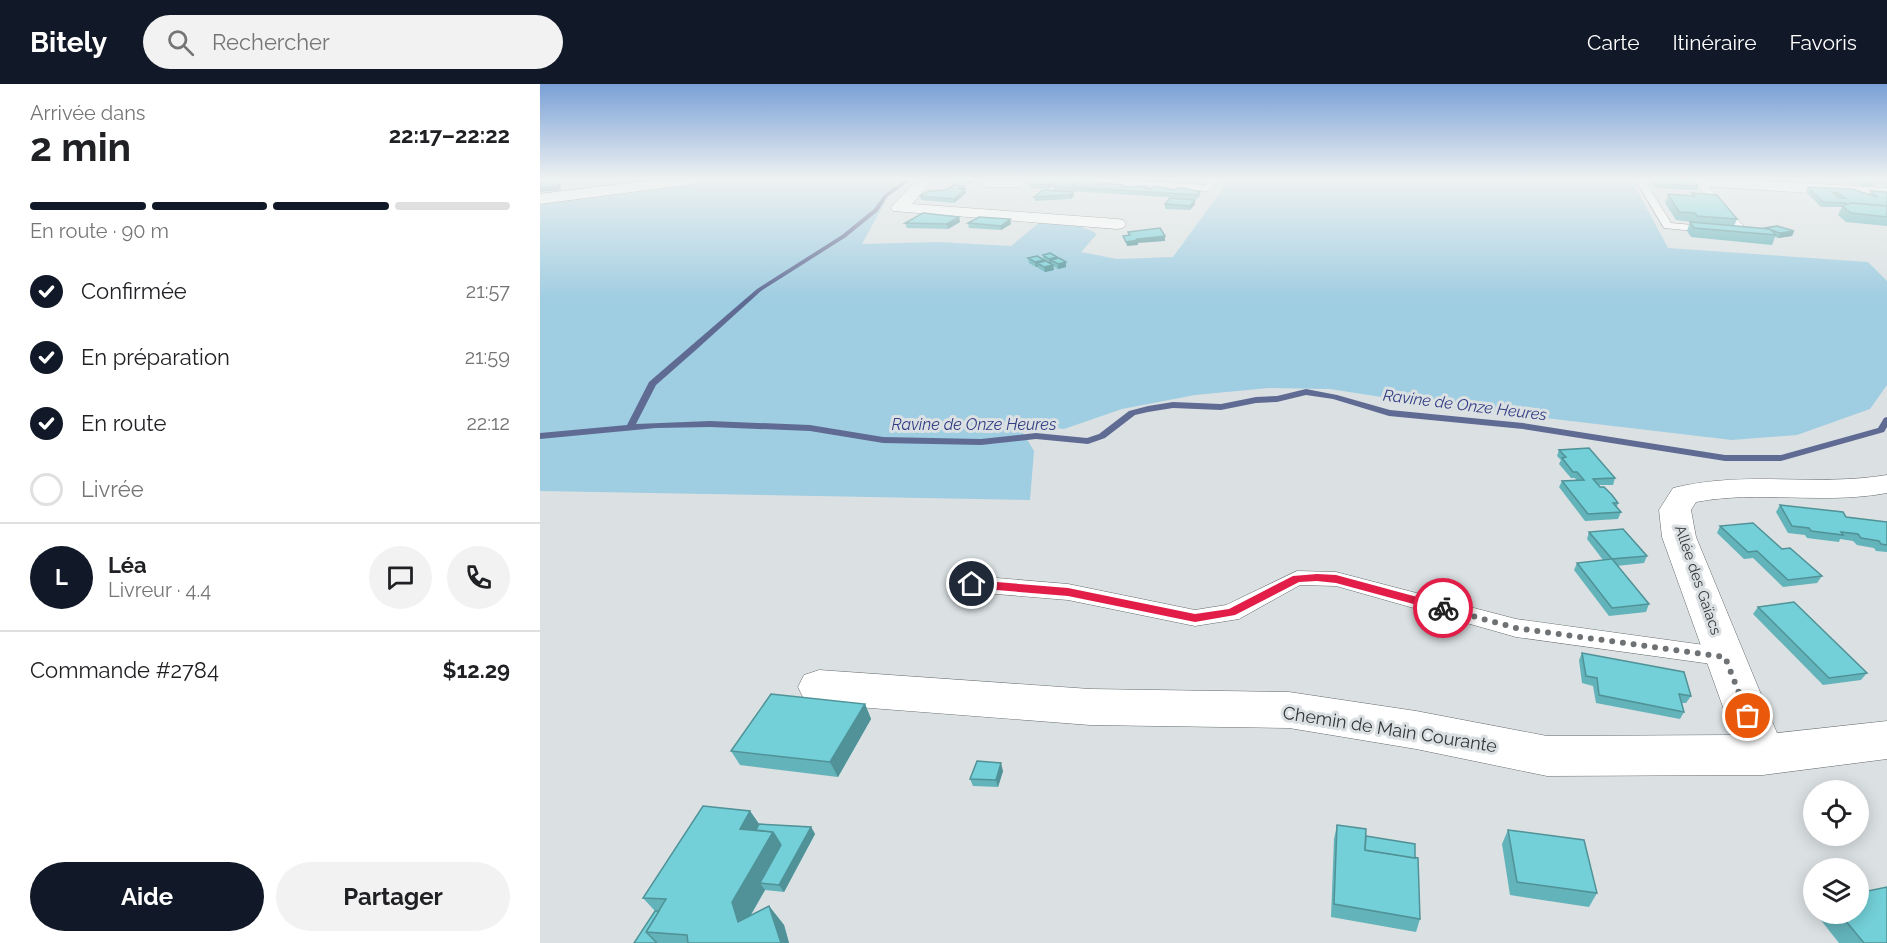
<!DOCTYPE html>
<html lang="fr">
<head>
<meta charset="utf-8">
<style>
	:root { --surface:#fff; --page:#f2f2f2; --text:#202124; --muted:#757577; --line:#e0e0e0; --accent:#111827 }
	body { margin:0; font-family:Raleway,sans-serif; background:var(--page); color:var(--text); height:100vh; display:flex; flex-direction:column; font-size:22px; white-space:nowrap }
	* { box-sizing:border-box; margin:0 }
	p { font-size:20px; color:var(--muted) }
	.icon { flex:none; width:33px; height:33px; fill:none; stroke:currentColor; stroke-width:2; stroke-linecap:round; stroke-linejoin:round }
	.map { position:relative; flex:1; overflow:hidden }
	.sheet { display:flex; flex-direction:column; background:var(--surface); width:540px }
	.sheet>* { flex:none }
	.tools { position:absolute; left:1263px; top:696px; display:grid; gap:12px }
	.tools a { display:grid; place-items:center; width:66px; height:66px; border-radius:50%; background:var(--surface); box-shadow:0 3px 15px #0003; font-size:30px }
	.pin { position:absolute; display:grid; place-items:center; width:51px; height:51px; color:#fff; margin:-26px; border:3px solid #fff; border-radius:50%; box-shadow:0 2px 6px #0007 }
	.courier { position:absolute; display:grid; place-items:center; width:60px; height:60px; margin:-30px; border:4px solid #e11d48; border-radius:50%; background:#fff; color:#222; box-shadow:0 2px 8px #0007 }
	.head em { font-style:normal; font-weight:700 }
	.head div { display:flex; flex-direction:column-reverse }
	.head { display:flex; align-items:center; justify-content:space-between; height:102px; padding:0 30px }
	h1 { font-size:39px; font-weight:700; line-height:45px }
	.bar { display:grid; grid-template-columns:repeat(4,1fr); gap:9px 6px; align-content:center; height:72px; padding:0 30px }
	.bar i { height:8px; border-radius:4px; background:var(--line) }
	.bar .on { background:var(--accent) }
	.bar p { grid-column:span 4 }
	.line { display:flex; align-items:center; gap:15px; padding:0 30px; border-top:2px solid var(--line) }
	.line div { flex:1 }
	.round { display:grid; place-items:center; flex:none; width:63px; height:63px; border-radius:32px; background:var(--page) }
	ol { padding:0 30px; list-style:none }
	li { display:flex; align-items:center; gap:18px; height:66px }
	li p { margin-inline-start:auto }
	li .icon { padding:6px; border-radius:50%; background:var(--accent); color:#fff; stroke-width:4 }
	li:last-child { color:var(--muted) }
	li i { width:33px; height:33px; border:3px solid var(--line); border-radius:50% }
	.action { display:flex; gap:12px; margin-top:auto; padding:12px 30px }
	.action a { flex:1; height:69px; border-radius:36px; background:var(--accent); color:#fff; font-size:24px; font-weight:700; line-height:69px; text-align:center }
	.action a+a { background:var(--page); color:var(--text) }
	header { display:flex; align-items:center; gap:36px; box-sizing:border-box; height:84px; padding:0 30px; background:var(--accent); color:#fff }
	header strong { font-size:28px }
	nav { display:flex; gap:33px; margin-inline-start:auto; font-size:21px }
	.search { width:420px; height:54px; background:var(--page); display:flex; align-items:center; gap:15px; box-sizing:border-box; padding:0 21px; border-radius:33px; color:var(--muted); font-size:22px }
	main { display:flex; flex:1; min-height:0 }
	.map>svg:first-child { display:block }
	.green { fill:#9fcde1 }
	.lines { fill:none; stroke-linecap:round; stroke-linejoin:round }
	.stream { fill:#606b94; fill-rule:evenodd }
	.lane-casing { stroke:#666a6c; stroke-width:1 }
	.street-casing { stroke:#666a6c; stroke-width:1 }
	.primary-casing { stroke:#668db4; stroke-width:1 }
	.lane { fill:#fff; fill-rule:evenodd }
	.street { fill:#fff; fill-rule:evenodd }
	.primary { fill:#b3d6fa; fill-rule:evenodd }
	.wall { fill:#63b3ba }
	.shaded-wall { fill:#509297 }
	.building { fill:#73d0d8; stroke:#509297; stroke-width:1.5; fill-rule:evenodd }
	.route { fill:#e11d48 }
	.done { stroke:#6f7274; stroke-width:6; stroke-dasharray:0 10.8 }
	.labels { text-anchor:middle; dominant-baseline:central; stroke-width:6; stroke-linejoin:round; paint-order:stroke }
	.street-label { font-size:15px; fill:#353738; stroke:#dbe1e3 }
	.water-label { font-size:16px; font-style:italic; fill:#323d84; stroke:#dbe1e3 }
	.near-street-label { font-size:18px; fill:#353738; stroke:#dbe1e3 }
</style>
</head>
<body>
<header>
<strong>Bitely</strong>
<div class="search"><svg class="icon" aria-label="search" viewBox="0 0 24 24"><circle cx="10" cy="10" r="6"/><path d="M15 15l6 6"/></svg>Rechercher</div>
<nav><a>Carte</a><a>Itinéraire</a><a>Favoris</a></nav>
</header>
<main>
<section class="sheet">
<div class="head"><div><h1>2 min</h1><p>Arrivée dans</p></div><em>22:17–22:22</em></div>
<div class="bar"><i class="on"></i><i class="on"></i><i class="on"></i><i></i><p>En route · 90 m</p></div>
<ol>
<li><svg class="icon" aria-label="check" viewBox="0 0 24 24"><path d="M5 12l5 5 9-10"/></svg>Confirmée<p>21:57</p></li>
<li><svg class="icon" aria-label="check" viewBox="0 0 24 24"><path d="M5 12l5 5 9-10"/></svg>En préparation<p>21:59</p></li>
<li><svg class="icon" aria-label="check" viewBox="0 0 24 24"><path d="M5 12l5 5 9-10"/></svg>En route<p>22:12</p></li>
<li><i></i>Livrée</li>
</ol>
<div class="line" style="height:108px"><b class="round" style="background:var(--accent);color:#fff">L</b><div><b>Léa</b><p>Livreur · 4.4</p></div><a class="round"><svg class="icon" aria-label="chat" viewBox="0 0 24 24"><path d="M4 5h16v11H9l-5 4z"/></svg></a><a class="round"><svg class="icon" aria-label="phone" viewBox="0 0 24 24"><path d="M5 4h4l2 5-3 2q2 4 5 5l2-3 5 2v4C11 20 4 13 5 4z"/></svg></a></div>
<div class="line" style="height:78px"><div>Commande #2784</div><b>$12.29</b></div>
<div class="action"><a>Aide</a><a>Partager</a></div>
</section>
<div class="map">
<svg width="1347" height="859" viewBox="0 0 1347 859">
	<rect width="100%" height="100%" fill="#dbe1e3"/>
	<path class="green" d="M161 95H365L350 109 322 160 398 158 471 162 501 137C521 138 540 140 557 150L541 168 577 175 633 173 690 95 1092 97 1128 164 1328 178 1347 197V301L1330 325 1257 351 1192 356 886 320 790 305 729 304 655 311 582 325 524 345 477 339 494 367 490 416 0 407V115Z"/>
	<g class="lines">
		<polygon class="stream" points="366,95 372,95 347,113 338,127 306,153 221,207 157,265 116,301 96,340 170,337 270,341 343,353 441,355 496,349 547,354 559,350 589,327 608,322 633,318 681,320 716,313 737,312 766,305 797,311 850,326 983,339 1185,371 1241,371 1338,344 1344,334 1347,333 1347,343 1344,348 1241,377 1185,377 983,345 849,332 793,315 766,311 737,318 716,319 681,326 633,324 608,328 595,331 565,354 548,360 496,355 441,361 343,359 270,347 170,343 116,344 0,355 0,349 87,341 109,298 217,205 302,151 334,125 344,111"/>
		<defs>
			<g id="lane">
				<polygon points="481,95 491,95 480,103 446,103 442,100 446,97 478,97"/>
				<polygon points="524,95 574,95 666,101 670,95 679,95 668,107 528,98"/>
				<polygon points="1095,95 1104,95 1131,139 1196,145 1155,98 1162,96 1210,149 1205,152 1124,144"/>
				<polygon points="757,487 796,488 976,535 1186,564 1195,566 1198,573 1195,580 1186,582 976,553 796,502 760,501 699,535 655,542 528,516 432,508 424,505 421,500 424,495 432,492 528,500 655,526 686,521"/>
			</g>
			<g id="street">
				<polygon points="122,95 168,95 161,99 0,120 0,110"/>
				<polygon points="378,95 394,95 372,120 577,135 583,136 586,140 583,144 577,145 353,127 351,124 353,121"/>
				<polygon points="1108,95 1194,95 1347,104 1347,114 1115,99"/>
				<path d="M1347 391V409C1284 421 1219 406 1156 418L1151 426 1156 453 1237 649 1347 637V675L1223 691 1007 692 876 665 749 644 550 641 279 620 264 615 258 603 264 591 279 586 550 605 749 608 876 627 1007 652 1193 651 1122 453 1119 426 1133 404C1206 386 1275 403 1347 391Z"/>
			</g>
			<polygon id="primary" points="1332,95 1347,95 1347,103"/>
		</defs>
		<use href="#lane" class="lane-casing"/>
		<use href="#street" class="street-casing"/>
		<use href="#primary" class="primary-casing"/>
		<use href="#lane" class="lane"/>
		<use href="#street" class="street"/>
		<use href="#primary" class="primary"/>
	</g>
	<g class="wall">
		<polygon points="413,95 437,95 429,100 413,99"/>
		<polygon points="1113,95 1158,102 1157,106 1115,104 1111,99"/>
		<polygon points="1285,95 1336,95 1333,103 1322,102 1315,98 1286,96"/>
		<polygon points="513,96 508,105 490,104 490,100"/>
		<polygon points="537,99 560,99 560,101 583,101 583,103 660,108 660,112 657,115 514,106 513,102"/>
		<polygon points="1268,103 1329,110 1331,107 1347,109 1347,142 1306,138 1298,131 1302,123 1281,123 1266,108"/>
		<polygon points="424,105 426,109 414,119 381,116 380,112"/>
		<polygon points="533,108 534,112 530,115 495,117 494,113"/>
		<polygon points="1152,109 1197,135 1194,142 1254,147 1252,152 1238,154 1235,153 1232,161 1151,153 1147,147 1150,138 1152,138 1136,136 1125,119 1128,110 1151,112"/>
		<polygon points="655,116 655,120 650,126 625,125 625,120"/>
		<polygon points="419,133 420,138 408,145 367,144 365,139"/>
		<polygon points="428,139 471,140 461,146 429,144"/>
		<polygon points="503,171 517,175 526,183 518,185 513,182 514,186 505,188 498,184 498,183 496,183 489,179 488,174 503,175"/>
		<polygon points="1019,366 1075,394 1073,401 1058,401 1078,419 1077,423 1081,428 1078,435 1045,437 1019,403 1022,397 1036,396 1035,394 1031,394 1019,380 1021,376 1017,372"/>
		<polygon points="1240,421 1306,433 1347,438 1347,468 1336,467 1334,464 1317,461 1313,457 1300,455 1299,458 1267,454 1265,451 1248,449 1236,428"/>
		<polygon points="1180,442 1242,465 1282,492 1277,499 1243,503 1213,474 1204,475 1177,449"/>
		<polygon points="1049,448 1107,472 1104,479 1077,482 1109,520 1106,528 1069,532 1034,486 1037,479 1063,476 1047,455"/>
		<polygon points="1218,523 1327,589 1321,596 1283,601 1213,530"/>
		<polygon points="1042,569 1151,612 1146,619 1142,619 1144,628 1140,635 1056,619 1053,602 1042,599 1039,576"/>
		<polygon points="325,620 331,635 298,693 200,681 191,667"/>
		<polygon points="463,687 458,703 433,702 430,695"/>
		<polygon points="210,727 219,740 271,743 275,750 244,808 225,806 211,831 229,822 244,841 249,859 94,859 115,827 103,814"/>
		<polygon points="797,741 875,774 880,835 876,848 791,833 794,755"/>
		<polygon points="968,746 1057,809 1049,823 970,811 962,760"/>
		<polygon points="1276,830 1318,830 1347,859 1299,859"/>
	</g>
	<g class="shaded-wall">
		<polygon points="429,95 437,95 429,100 428,96"/>
		<polygon points="19,96 21,101 20,106 0,108 0,104"/>
		<polygon points="513,96 514,100 508,105 507,101"/>
		<polygon points="424,102 426,109 414,119 414,115 418,105"/>
		<polygon points="533,108 534,112 530,115 530,111"/>
		<polygon points="655,116 655,120 650,126 650,122"/>
		<polygon points="419,133 420,138 408,145 407,140"/>
		<polygon points="470,135 471,140 461,146 461,142"/>
		<polygon points="1254,147 1252,152 1238,154 1240,149"/>
		<polygon points="625,152 625,157 598,159 598,161 587,162 586,158 597,155"/>
		<polygon points="517,173 518,178 511,176 512,179 510,180 509,175"/>
		<polygon points="504,176 505,181 497,179 498,183 496,183 495,178"/>
		<polygon points="526,178 526,183 518,185 518,180"/>
		<polygon points="513,181 514,186 505,188 504,183"/>
		<polygon points="325,620 331,635 298,693 290,678"/>
		<polygon points="461,679 463,687 458,703 456,696"/>
		<polygon points="210,727 224,747 200,745"/>
		<polygon points="271,743 275,750 244,808 239,801"/>
		<polygon points="233,748 246,768 220,799 225,806 207,837 198,838 192,818"/>
		<polygon points="229,822 244,841 249,859 241,859"/>
	</g>
	<g class="building">
		<polygon points="497,95 501,95 513,96 507,101 490,100"/>
		<polygon points="1113,95 1154,97 1158,102 1117,100"/>
		<polygon points="19,96 18,102 0,104 0,99"/>
		<polygon points="520,96 536,98 534,100 543,98 560,99 557,101 566,99 583,101 581,103 607,102 605,104 611,105 614,102 635,106 637,104 644,104 660,108 657,111 513,102"/>
		<polygon points="414,101 424,102 418,105 425,105 414,115 380,112 389,107 406,106"/>
		<path d="M1268 103 1312 105 1337 113 1331 107 1346 108 1347 109V122L1311 119 1308 120 1306 119 1283 118ZM1292 108 1298 109 1305 114H1299Z"/>
		<polygon points="503,106 533,108 530,111 494,113"/>
		<polygon points="1152,109 1177,111 1197,135 1157,132 1155,129 1139,128 1128,110 1155,112"/>
		<polygon points="630,114 655,116 650,122 625,120"/>
		<polygon points="1311,119 1347,122 1347,133 1311,129 1302,122"/>
		<polygon points="383,129 419,133 407,140 365,139"/>
		<polygon points="439,133 470,135 461,142 428,139"/>
		<polygon points="1150,138 1230,145 1236,151 1154,144"/>
		<polygon points="1237,142 1254,147 1240,149 1231,146 1230,145 1224,144"/>
		<polygon points="620,144 625,152 597,155 598,156 586,158 583,152 590,151 588,148"/>
		<polygon points="510,169 517,173 509,175 503,171"/>
		<polygon points="497,172 504,176 495,178 488,174"/>
		<polygon points="519,174 526,178 518,180 511,176"/>
		<polygon points="506,177 513,181 504,183 497,179"/>
		<polygon points="1049,364 1075,394 1053,395 1060,403 1064,403 1072,411 1078,419 1073,419 1081,428 1048,430 1022,397 1044,396 1037,388 1033,388 1022,374 1026,373 1019,366"/>
		<polygon points="1240,421 1303,428 1306,433 1347,438 1347,461 1341,460 1339,457 1321,454 1318,450 1301,448 1303,451 1271,447 1269,444 1252,442"/>
		<polygon points="1213,439 1242,465 1250,464 1282,492 1248,496 1217,467 1208,468 1180,442"/>
		<polygon points="1083,445 1107,472 1072,475 1109,520 1072,524 1037,479 1072,475 1049,448"/>
		<polygon points="1254,518 1327,589 1289,594 1218,523"/>
		<polygon points="1042,569 1144,588 1151,612 1139,610 1144,628 1059,611 1057,594 1046,592"/>
		<polygon points="231,610 325,620 290,678 191,667"/>
		<polygon points="437,677 461,679 456,696 430,695"/>
		<polygon points="163,722 210,727 200,745 233,748 192,818 198,838 229,822 241,859 148,859 147,851 106,848 126,815 103,814"/>
		<polygon points="219,740 271,743 239,801 220,799 241,761 233,748 216,746"/>
		<polygon points="797,741 826,745 825,766 878,774 880,835 794,820"/>
		<polygon points="968,746 1044,756 1057,809 977,798"/>
		<polygon points="826,752 875,760 875,774 825,766"/>
		<polygon points="1347,803 1347,859 1324,859 1300,830 1318,830 1318,809"/>
		<polygon points="115,827 119,827 106,848 117,859 94,859"/>
	</g>
	<linearGradient id="sky" x2="0" y2="1"><stop stop-color="#79a0d6"/><stop offset="0.44" stop-color="#eff2f2"/><stop offset="1" stop-color="#eff2f2" stop-opacity="0"/></linearGradient>
	<rect width="1347" height="216" fill="url(#sky)"/>
	<polygon class="route" points="777,490 796,491 903,520 909,524 903,528 796,499 777,497 759,498 695,531 655,538 528,512 432,504 427,500 432,496 528,504 655,530 689,525 753,492"/>
	<g class="lines">
		<polyline class="done" points="903,524 976,544 1185,573 1208,632"/>
	</g>
	<g class="labels">
		<g class="street-label">
			<text transform="translate(1158 496) rotate(71)">Allée des Gaïacs</text>
		</g>
		<g class="water-label">
			<text transform="translate(925 321) rotate(7)">Ravine de Onze Heures</text>
			<text x="434" y="340">Ravine de Onze Heures</text>
		</g>
		<g class="near-street-label">
			<text transform="translate(850 645) rotate(9)">Chemin de Main Courante</text>
		</g>
	</g>
</svg>
<div class="tools">
<a><svg class="icon" aria-label="locate" viewBox="0 0 24 24"><circle cx="12" cy="12" r="6"/><path d="M12 2v4M12 18v4M2 12h4M18 12h4"/></svg></a>
<a><svg class="icon" aria-label="layers" viewBox="0 0 24 24"><path d="M12 4l9 5-9 5-9-5zM3 14l9 5 9-5"/></svg></a>
</div>
<div class="pin" style="left:1208px;top:632px;background:#ea580c"><svg class="icon" aria-label="bag" viewBox="0 0 24 24"><path d="M5 8h14l-1 12H6zM9 8a3 3 0 0 1 6 0"/></svg></div>
<div class="pin" style="left:432px;top:500px;background:#1f2937"><svg class="icon" aria-label="home" viewBox="0 0 24 24"><path d="M3 11l9-7 9 7M6 9v11h12V9"/></svg></div>
<div class="courier" style="left:903px;top:524px"><svg class="icon" aria-label="bike" viewBox="0 0 24 24"><circle cx="6" cy="16" r="4"/><circle cx="18" cy="16" r="4"/><path d="M6 16l4-8h5l3 8M10 8l3 8H6M13 5h3"/></svg></div>
</div>
</main>
</body>
</html>
